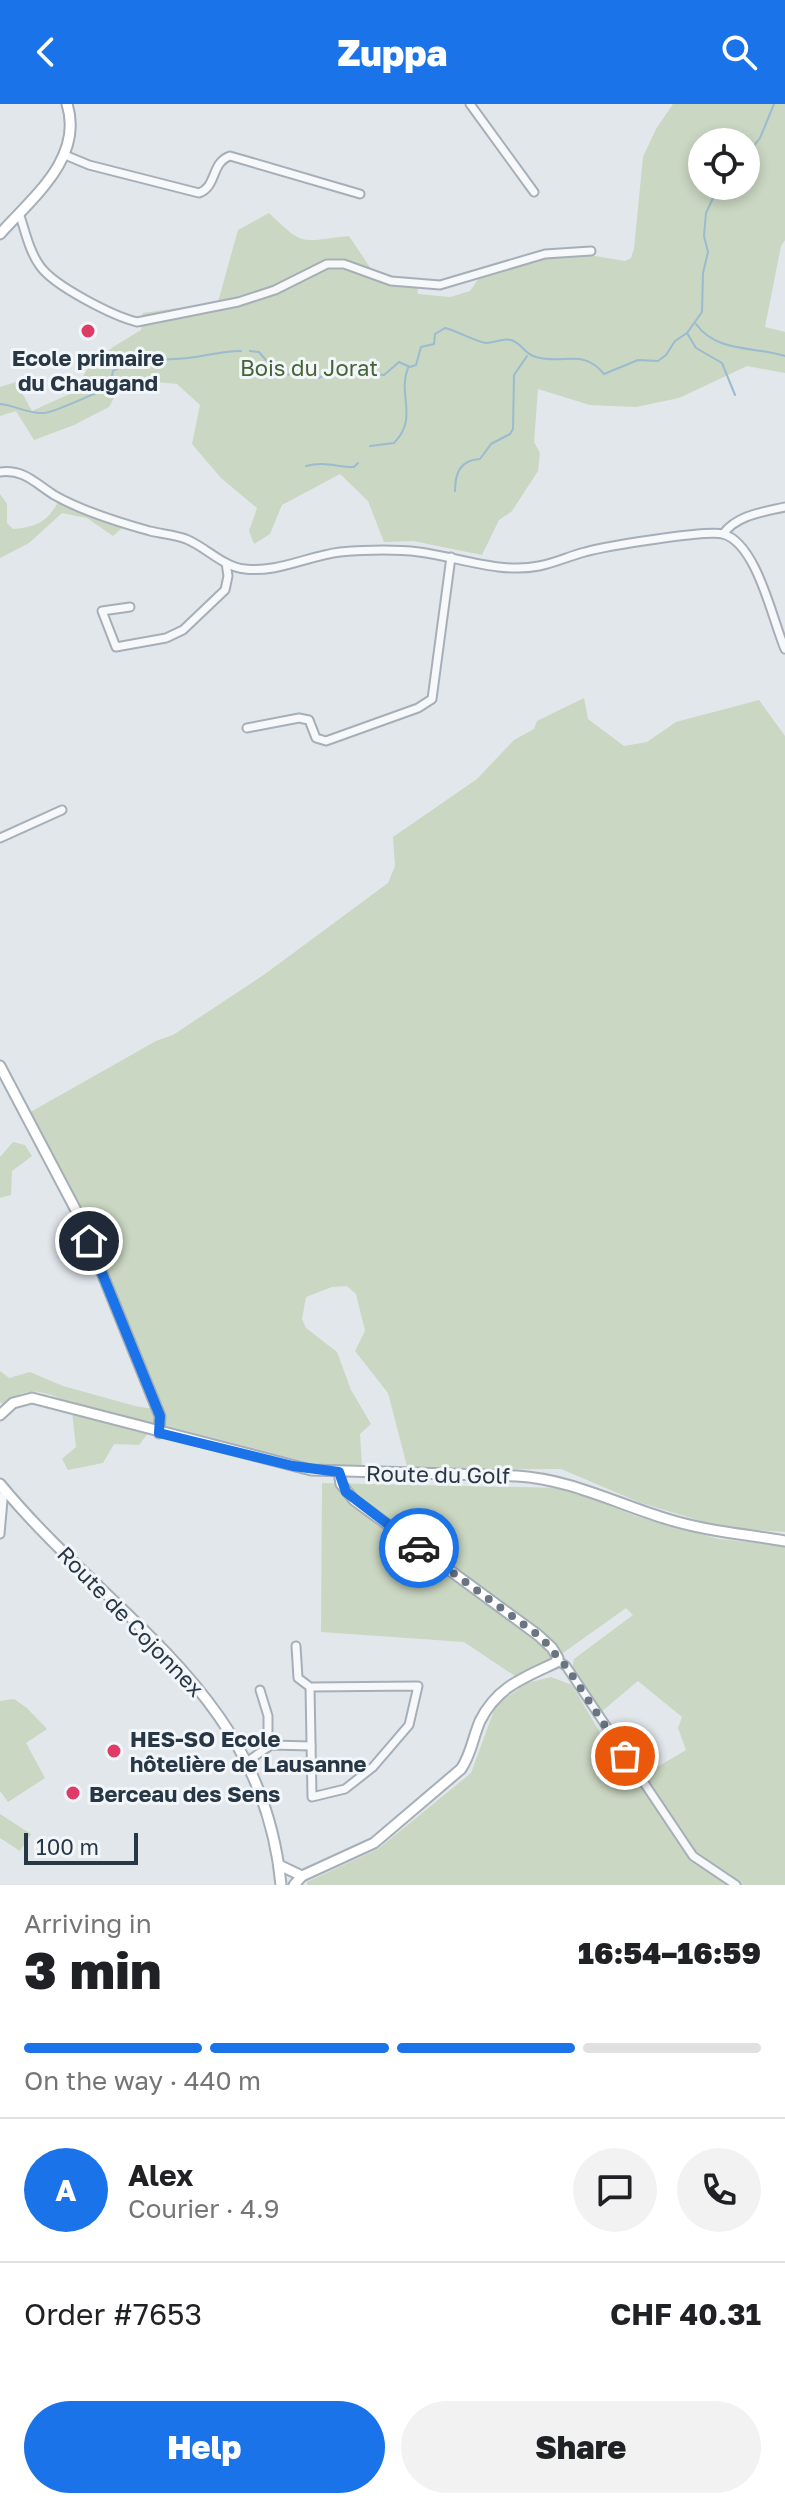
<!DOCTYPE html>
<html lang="en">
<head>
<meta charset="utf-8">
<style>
	:root { --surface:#fff; --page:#f2f2f2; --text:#202124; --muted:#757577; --line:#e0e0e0; --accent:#1a73e8 }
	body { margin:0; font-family:"Golos Text",sans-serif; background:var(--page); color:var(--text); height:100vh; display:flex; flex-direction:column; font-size:30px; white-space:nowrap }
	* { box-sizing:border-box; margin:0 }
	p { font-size:26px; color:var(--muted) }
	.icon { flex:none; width:44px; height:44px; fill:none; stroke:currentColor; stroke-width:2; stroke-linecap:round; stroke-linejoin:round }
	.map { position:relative; height:1781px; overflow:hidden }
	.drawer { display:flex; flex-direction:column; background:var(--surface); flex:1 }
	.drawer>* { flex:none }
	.controls { position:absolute; left:688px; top:24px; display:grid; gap:16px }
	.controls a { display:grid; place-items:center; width:72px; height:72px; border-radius:50%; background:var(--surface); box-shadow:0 4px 12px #0003; font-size:40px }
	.scale { position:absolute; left:24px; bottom:20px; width:114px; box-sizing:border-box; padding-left:8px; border:4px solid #283746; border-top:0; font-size:22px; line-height:28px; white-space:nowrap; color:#283746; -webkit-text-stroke:6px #f2f6f9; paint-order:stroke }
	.pin { position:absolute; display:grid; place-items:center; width:68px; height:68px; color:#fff; margin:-34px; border:4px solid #fff; border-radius:50%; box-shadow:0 2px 8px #0007 }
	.courier { position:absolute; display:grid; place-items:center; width:80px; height:80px; margin:-40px; border:6px solid #1a73e8; border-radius:50%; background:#fff; color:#222; box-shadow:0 2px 10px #0007 }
	.overview em { font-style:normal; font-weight:800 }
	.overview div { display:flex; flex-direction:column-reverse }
	.overview { display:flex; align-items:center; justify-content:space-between; height:136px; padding:0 24px }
	h1 { font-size:52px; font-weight:800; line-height:60px }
	.bar { display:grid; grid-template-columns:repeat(4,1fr); gap:12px 8px; align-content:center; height:96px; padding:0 24px }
	.bar i { height:10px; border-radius:6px; background:var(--line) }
	.bar .current { background:var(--accent) }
	.bar p { grid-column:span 4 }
	.line { display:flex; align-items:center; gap:20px; padding:0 24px; border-top:2px solid var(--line) }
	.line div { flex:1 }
	.round { display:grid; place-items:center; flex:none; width:84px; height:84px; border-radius:42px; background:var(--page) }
	.button { display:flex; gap:16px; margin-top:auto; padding:16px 24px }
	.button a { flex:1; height:92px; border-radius:48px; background:var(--accent); color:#fff; font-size:32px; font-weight:800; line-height:92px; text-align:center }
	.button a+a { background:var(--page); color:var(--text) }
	header { display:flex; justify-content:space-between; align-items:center; height:104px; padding:0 24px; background:var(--accent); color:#fff; font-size:36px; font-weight:800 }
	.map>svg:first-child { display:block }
	.green { fill:#cad7c2; fill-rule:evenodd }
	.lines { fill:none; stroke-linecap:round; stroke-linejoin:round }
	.stream { stroke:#9abbd0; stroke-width:2 }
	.street-casing { stroke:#a6afb7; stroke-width:11 }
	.secondary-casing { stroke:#a6afb7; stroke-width:13 }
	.street { stroke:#f6f8fa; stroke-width:7 }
	.secondary { stroke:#fff; stroke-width:9 }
	.done { stroke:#697580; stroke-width:8; stroke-dasharray:0 14.4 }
	.route { stroke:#1a73e8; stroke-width:10 }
	.poi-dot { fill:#de3b67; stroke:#f2f6f9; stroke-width:3 }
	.labels { text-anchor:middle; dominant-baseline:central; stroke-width:6; stroke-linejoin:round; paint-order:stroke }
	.poi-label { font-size:22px; font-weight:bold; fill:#283746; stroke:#f2f6f9; text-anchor:start }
	.park-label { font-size:22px; fill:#436434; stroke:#f2f6f9 }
	.street-label { font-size:22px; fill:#283746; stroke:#f2f6f9 }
</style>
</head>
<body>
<header><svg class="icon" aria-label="back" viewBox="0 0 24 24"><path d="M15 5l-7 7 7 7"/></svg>Zuppa<svg class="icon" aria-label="search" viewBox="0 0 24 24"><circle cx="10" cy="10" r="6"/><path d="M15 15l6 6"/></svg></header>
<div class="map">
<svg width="785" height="1781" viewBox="0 0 785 1781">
	<rect width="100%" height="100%" fill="#e2e7ec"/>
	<g class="green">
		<path d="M673 0H785V136L781 142 765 223 785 228V269L747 262 679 294 636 303 590 301 538 285 534 338 540 349 538 367 512 407 499 416 482 451 413 437 384 438 368 397 340 370 282 401 270 430 254 440 249 427 257 404 221 374 192 340 200 301 177 280 124 275 109 303 74 321 34 336 16 307 0 312V283L16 278 32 307 76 287 87 265 113 243 141 226 143 209 218 198 238 126 269 109C305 144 301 137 349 132L375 171 417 178 418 190 450 193 470 187 481 171 544 154 589 151 625 157 631 154 634 145 643 53 656 25ZM702 38H746V82H702Z"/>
		<path d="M0 390 7 400V419L13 425C35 423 47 419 58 398L123 423 113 432 87 414 62 409 29 439 0 454Z"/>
		<polygon points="584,594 588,615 624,642 647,638 676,618 759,596 785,632 785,1428 724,1424 641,1399 561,1365 408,1366 388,1289 355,1247 365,1227 356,1190 347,1182 332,1183 306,1193 302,1215 306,1224 337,1248 351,1286 371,1320 360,1330 362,1363 322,1362 164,1321 27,1010 156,937 173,931 265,870 388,779 395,762 393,733 477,675 514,636 534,625 537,617"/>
		<polygon points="13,1038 25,1041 32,1052 12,1067 11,1091 0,1094 0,1053"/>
		<path d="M0 1267 9 1274 30 1268 63 1282 135 1302 154 1305 155 1320 139 1341 114 1340 103 1359 68 1366 62 1355 76 1343 71 1299C42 1287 30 1280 2 1300L0 1298Z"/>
		<polygon points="322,1379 564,1384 636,1412 719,1435 785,1442 785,1781 307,1781 307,1778 378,1745 471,1669 496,1601 527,1579 551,1573 572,1581 632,1683 644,1676 642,1672 686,1646 678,1624 682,1613 638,1577 601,1608 572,1565 574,1555 633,1511 626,1504 556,1554 515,1572 464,1538 321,1528"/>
		<polygon points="14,1595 27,1604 47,1625 26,1639 45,1674 8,1698 0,1687 0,1597"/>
		<polygon points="0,1710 31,1730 20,1747 0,1734"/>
	</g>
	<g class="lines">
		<g class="stream">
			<polyline points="746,52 760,34 774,0"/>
			<path d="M696 220C717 249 754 242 785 252"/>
			<polyline points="687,229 696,244 722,259 735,291"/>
			<path d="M250 247 259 248 277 269 319 274 335 265 354 260 370 270 384 271 399 258 410 263 416 261 421 243 434 240 435 230 445 224C455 226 477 238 486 239 495 239 501 234 511 236 522 239 524 250 536 253 564 261 583 244 604 270L638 256 658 257 666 251 675 237 687 229 702 208 703 169 708 148 704 132 706 109 713 94 715 82"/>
			<path d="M0 300C14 301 28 310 43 309 54 309 89 291 104 286L110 281 113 267C135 253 172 257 196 253 212 250 225 247 241 247"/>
			<path d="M370 342 394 339C419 314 397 290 408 264"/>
			<path d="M306 362C325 357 336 363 354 363L358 359"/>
			<path d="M455 387C455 369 460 356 480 355L491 340 510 330 513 325 514 271 527 252"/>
		</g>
		<defs>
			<g id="street">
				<polyline points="470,0 534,88"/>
				<path d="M65 51 89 61 199 89C217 83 211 58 230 52L360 90"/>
				<path d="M19 109C25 126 29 147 40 162 54 182 113 212 137 218L238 198 275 186 327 160H344L391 177 440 181 545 150 591 147"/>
				<path d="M0 368C24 365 35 379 54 391 80 406 121 419 150 427 162 430 175 431 186 435 206 443 223 463 245 465 277 469 308 452 340 448 365 446 394 445 419 448 458 453 500 470 539 462 555 459 569 452 585 448 606 442 706 426 723 430 757 439 773 518 785 545"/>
				<path d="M723 430C737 411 763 408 785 403"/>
				<polyline points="130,503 102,507 116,543 166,534 183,526 225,486 228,472 226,459"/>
				<polyline points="247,624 299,614 309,616 316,634 326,637 418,604 432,595 451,453"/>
				<polyline points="0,734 62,706"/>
				<polyline points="0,1430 4,1385"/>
				<polyline points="296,1542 298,1574 310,1583 312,1693 345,1685 373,1663 409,1621 418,1582 310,1583"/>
				<polyline points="558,1557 566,1562 693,1752 736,1781"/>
				<polyline points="260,1586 268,1612 268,1643"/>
				<polyline points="248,1657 271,1641 311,1642"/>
			</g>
			<g id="secondary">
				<path d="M0 130C32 94 84 54 67 0"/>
				<polyline points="0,962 79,1112 160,1312 159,1329"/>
				<path d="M0 1311 13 1299 32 1294 311 1366 517 1372C569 1375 615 1399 664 1414 704 1427 744 1430 785 1437"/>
				<path d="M0 1380C112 1516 263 1588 281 1781"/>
				<polyline points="279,1761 302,1772"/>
				<path d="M294 1781 302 1772 374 1739 461 1665C471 1651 473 1633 480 1617 497 1583 523 1574 555 1559L558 1554 552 1544 538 1531 354 1396 341 1380 339 1368"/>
			</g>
		</defs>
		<use href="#street" class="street-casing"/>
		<use href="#secondary" class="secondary-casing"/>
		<use href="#street" class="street"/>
		<use href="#secondary" class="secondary"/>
	</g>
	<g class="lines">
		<path class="done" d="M419 1444 538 1531C548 1539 560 1558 566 1562L625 1652"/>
		<polyline class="route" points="89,1137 160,1312 159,1329 293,1362 339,1368 346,1388 419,1444"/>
	</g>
	<g class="poi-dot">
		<circle cx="88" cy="227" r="8"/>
		<circle cx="114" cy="1647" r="8"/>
		<circle cx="73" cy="1689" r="8"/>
	</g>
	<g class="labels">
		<g class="poi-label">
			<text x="88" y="253" text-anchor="middle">Ecole primaire<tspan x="88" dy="25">du Chaugand</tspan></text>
			<text x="130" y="1634">HES-SO Ecole<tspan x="130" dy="25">hôtelière de Lausanne</tspan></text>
			<text x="89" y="1689">Berceau des Sens</text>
		</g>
		<g class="park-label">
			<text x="309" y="263">Bois du Jorat</text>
		</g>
		<g class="street-label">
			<text transform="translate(438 1370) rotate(1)">Route du Golf</text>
			<text transform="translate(131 1517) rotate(46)">Route de Cojonnex</text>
		</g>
	</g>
</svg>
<div class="controls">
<a><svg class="icon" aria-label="locate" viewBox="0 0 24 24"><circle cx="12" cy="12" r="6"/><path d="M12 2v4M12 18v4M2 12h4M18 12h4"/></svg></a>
</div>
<div class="scale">100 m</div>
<div class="pin" style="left:625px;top:1652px;background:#ea580c"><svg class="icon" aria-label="bag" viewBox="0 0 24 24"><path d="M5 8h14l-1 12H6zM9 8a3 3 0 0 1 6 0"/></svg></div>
<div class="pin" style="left:89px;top:1137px;background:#1f2937"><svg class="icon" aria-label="home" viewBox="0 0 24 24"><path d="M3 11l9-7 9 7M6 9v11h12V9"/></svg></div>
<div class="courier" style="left:419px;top:1444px"><svg class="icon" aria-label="car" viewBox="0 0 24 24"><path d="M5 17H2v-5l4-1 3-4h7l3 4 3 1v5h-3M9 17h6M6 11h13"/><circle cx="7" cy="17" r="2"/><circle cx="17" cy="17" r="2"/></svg></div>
</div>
<section class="drawer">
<div class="overview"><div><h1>3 min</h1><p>Arriving in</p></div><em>16:54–16:59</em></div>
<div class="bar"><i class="current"></i><i class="current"></i><i class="current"></i><i></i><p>On the way · 440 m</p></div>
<div class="line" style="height:144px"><b class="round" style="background:var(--accent);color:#fff">A</b><div><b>Alex</b><p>Courier · 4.9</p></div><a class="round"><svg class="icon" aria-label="chat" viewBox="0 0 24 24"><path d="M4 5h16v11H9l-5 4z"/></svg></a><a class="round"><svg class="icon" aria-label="phone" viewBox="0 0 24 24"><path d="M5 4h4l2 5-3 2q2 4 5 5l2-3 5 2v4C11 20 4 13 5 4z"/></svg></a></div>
<div class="line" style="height:104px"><div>Order #7653</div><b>CHF 40.31</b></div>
<div class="button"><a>Help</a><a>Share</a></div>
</section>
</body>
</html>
